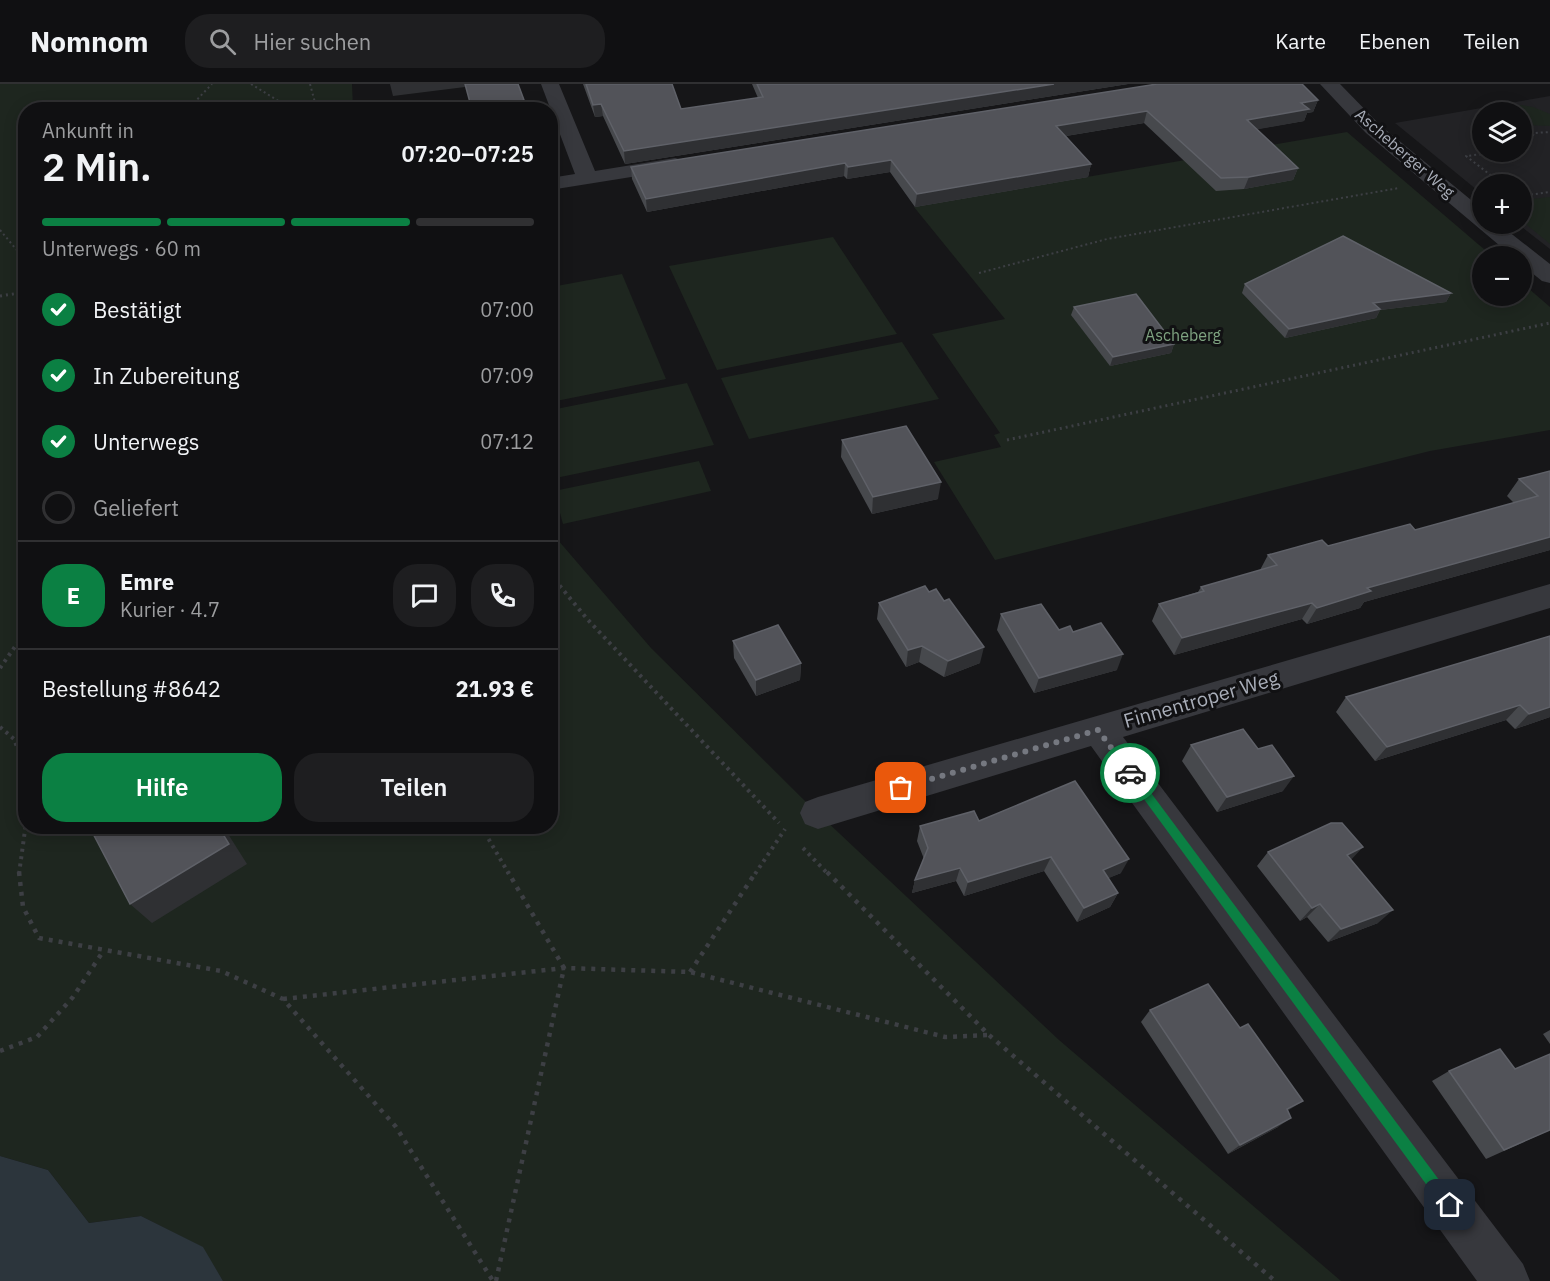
<!DOCTYPE html>
<html lang="de">
<head>
<meta charset="utf-8">
<style>
	:root { --surface:#101012; --page:#1e1e20; --text:#f1f3f6; --muted:#9c9d9f; --line:#303032; --accent:#0b8043 }
	body { margin:0; font-family:"IBM Plex Sans",sans-serif; background:var(--page); color:var(--text); height:100vh; display:flex; flex-direction:column; font-size:22px; white-space:nowrap }
	* { box-sizing:border-box; margin:0 }
	p { font-size:20px; color:var(--muted) }
	.icon { flex:none; width:33px; height:33px; fill:none; stroke:currentColor; stroke-width:2; stroke-linecap:round; stroke-linejoin:round }
	.map { position:relative; flex:1; overflow:hidden }
	.details { position:absolute; left:18px; top:18px; width:540px; height:732px; display:flex; flex-direction:column; background:var(--surface); border-radius:24px; box-shadow:0 3px 15px #0003,0 0 0 2px var(--line) }
	.details>* { flex:none }
	.buttons { position:absolute; left:1472px; top:18px; display:grid; gap:12px }
	.buttons a { display:grid; place-items:center; width:60px; height:60px; border-radius:50%; background:var(--surface); box-shadow:0 3px 15px #0003,0 0 0 2px var(--line); font-size:30px }
	.pin { position:absolute; display:grid; place-items:center; width:51px; height:51px; color:#fff; margin:-26px; border-radius:12px; box-shadow:0 3px 9px #0006 }
	.courier { position:absolute; display:grid; place-items:center; width:60px; height:60px; margin:-30px; border:4px solid #0b8043; border-radius:50%; background:#fff; color:#222; box-shadow:0 2px 8px #0007 }
	.summary em { font-style:normal; font-weight:600 }
	.summary div { display:flex; flex-direction:column-reverse }
	.summary { display:flex; align-items:center; justify-content:space-between; height:102px; padding:0 24px }
	h1 { font-size:39px; font-weight:600; line-height:45px }
	.bar { display:grid; grid-template-columns:repeat(4,1fr); gap:9px 6px; align-content:center; height:72px; padding:0 24px }
	.bar i { height:8px; border-radius:4px; background:var(--line) }
	.bar .active { background:var(--accent) }
	.bar p { grid-column:span 4 }
	.line { display:flex; align-items:center; gap:15px; padding:0 24px; border-top:2px solid var(--line) }
	.line div { flex:1 }
	.round { display:grid; place-items:center; flex:none; width:63px; height:63px; border-radius:24px; background:var(--page) }
	ol { padding:0 24px; list-style:none }
	li { display:flex; align-items:center; gap:18px; height:66px }
	li p { margin-inline-start:auto }
	li .icon { padding:6px; border-radius:50%; background:var(--accent); color:#fff; stroke-width:4 }
	li:last-child { color:var(--muted) }
	li i { width:33px; height:33px; border:3px solid var(--line); border-radius:50% }
	.cta { display:flex; gap:12px; margin-top:auto; padding:12px 24px }
	.cta a { flex:1; height:69px; border-radius:24px; background:var(--accent); color:#fff; font-size:24px; font-weight:600; line-height:69px; text-align:center }
	.cta a+a { background:var(--page); color:var(--text) }
	header { display:flex; align-items:center; gap:36px; box-sizing:border-box; height:84px; padding:0 30px; background:var(--surface); border-bottom:2px solid var(--line) }
	header strong { font-size:28px }
	nav { display:flex; gap:33px; margin-inline-start:auto; font-size:21px }
	.search { width:420px; height:54px; background:var(--page); display:flex; align-items:center; gap:15px; box-sizing:border-box; padding:0 21px; border-radius:24px; color:var(--muted); font-size:22px }
	.map>svg:first-child { display:block }
	.built { fill:#222225; fill-rule:evenodd }
	.green { fill:#1e261f }
	.water { fill:#2c353c }
	.lines { fill:none; stroke-linecap:round; stroke-linejoin:round }
	.path-far3 { stroke:#3d3f44; stroke-width:2; stroke-dasharray:2 3; stroke-linecap:butt }
	.path-far2 { stroke:#3d3f44; stroke-width:3; stroke-dasharray:2 4; stroke-linecap:butt }
	.path-far1 { stroke:#3d3f44; stroke-width:4; stroke-dasharray:3 4.5; stroke-linecap:butt }
	.path { stroke:#3d3f44; stroke-width:4.5; stroke-dasharray:4 6; stroke-linecap:butt }
	.street { fill:#37383d; fill-rule:evenodd }
	.wall { fill:#47494d }
	.shaded-wall { fill:#2f3033 }
	.building { fill:#525359; stroke:#5f6168; stroke-width:1.5 }
	.route { fill:#0b8043 }
	.done { stroke:#757880; stroke-width:6; stroke-dasharray:0 10.8 }
	.labels { text-anchor:middle; dominant-baseline:central; stroke-width:6; stroke-linejoin:round; paint-order:stroke }
	.far-street-label { font-size:16px; fill:#a8adb8; stroke:#111113 }
	.far-park-label { font-size:16px; fill:#7fa381; stroke:#111113 }
	.street-label { font-size:20px; fill:#a8adb8; stroke:#111113 }
</style>
</head>
<body>
<header>
<strong>Nomnom</strong>
<div class="search"><svg class="icon" aria-label="search" viewBox="0 0 24 24"><circle cx="10" cy="10" r="6"/><path d="M15 15l6 6"/></svg>Hier suchen</div>
<nav><a>Karte</a><a>Ebenen</a><a>Teilen</a></nav>
</header>
<div class="map">
<svg width="1550" height="1197" viewBox="0 0 1550 1197">
	<rect width="100%" height="100%" fill="#161618"/>
	<path class="built" d="M1550 12V165L1518 140H1521V100H1482V110L1395 39ZM1482 28H1521V68H1482Z"/>
	<g class="green">
		<polygon points="0,0 352,0 353,25 26,26 26,742 550,742 551,448 651,564 806,718 1059,956 1341,1197 223,1197 202,1163 141,1132 89,1139 48,1086 0,1072"/>
		<polygon points="1521,21 1533,23 1550,30 1550,42 1524,41 1521,40 1521,28 1506,28 1511,23"/>
		<polygon points="1347,48 1492,172 1482,172 1482,212 1521,212 1521,198 1550,223 1550,346 1430,367 995,476 934,378 1001,363 994,351 1000,349 932,250 1005,235 914,123"/>
		<polygon points="1550,113 1550,160 1521,136 1521,116"/>
		<polygon points="833,153 897,250 717,286 669,182"/>
		<polygon points="622,190 666,295 551,318 551,203"/>
		<polygon points="902,258 939,315 749,355 721,294"/>
		<polygon points="687,299 714,361 551,395 551,326"/>
		<polygon points="699,377 711,407 563,440 554,407"/>
	</g>
	<polygon class="water" points="0,1072 48,1086 89,1139 141,1132 203,1163 223,1197 0,1197"/>
	<g class="lines">
		<g class="path-far3">
			<polyline points="251,0 285,21 307,26"/>
			<polyline points="310,0 317,26"/>
			<polyline points="187,26 212,0"/>
			<polyline points="1521,65 1528,64 1534,49 1550,48"/>
			<polyline points="1501,68 1466,72 1502,100"/>
			<polyline points="1521,112 1550,108"/>
			<polyline points="0,146 26,177"/>
			<polyline points="979,189 1107,155 1399,104"/>
		</g>
		<g class="path-far2">
			<polyline points="0,212 26,208"/>
			<polyline points="1007,356 1550,239"/>
		</g>
		<g class="path-far1">
			<polyline points="550,490 588,536 779,739"/>
			<polyline points="0,584 26,547"/>
			<polyline points="0,643 14,655 26,687"/>
			<polyline points="481,742 509,790"/>
			<polyline points="803,764 828,790"/>
			<polyline points="19,790 26,739"/>
			<polyline points="755,790 785,745"/>
		</g>
		<g class="path">
			<polyline points="19,788 23,823 39,854 221,887 283,915 396,1043 493,1197"/>
			<polyline points="827,788 989,951 1275,1197"/>
			<polyline points="690,888 756,788"/>
			<polyline points="283,915 564,884 690,888 945,953 989,951"/>
			<polyline points="0,967 37,953 73,913 104,866"/>
			<polyline points="496,1197 564,884 508,788"/>
		</g>
		<g class="street">
			<polygon points="541,0 559,0 595,87 675,74 682,76 685,80 682,84 675,86 550,106 550,94 575,90"/>
			<polygon points="1320,0 1340,0 1380,41 1482,125 1482,140 1499,140 1550,180 1550,199 1542,197 1521,180 1521,172 1512,172 1366,49"/>
			<polygon points="1550,500 1550,524 1123,653 1523,1180 1530,1197 1477,1197 1091,662 818,745 805,740 800,729 805,718 818,713"/>
		</g>
	</g>
	<g class="wall">
		<polygon points="583,0 672,0 681,25 758,14 752,0 1128,0 625,80 603,32 595,33"/>
		<polygon points="1157,0 1318,16 1313,28 1307,29 1304,37 1257,45 1298,84 1293,96 1244,105 1216,107 1144,39 1066,52 1091,80 1088,93 915,123 890,88 847,95 844,92 647,128 632,95 631,83"/>
		<polygon points="1245,200 1451,209 1446,218 1380,226 1376,234 1285,254 1242,209"/>
		<polygon points="1074,223 1174,260 1171,269 1110,282 1071,231"/>
		<polygon points="842,356 938,415 872,430 841,373"/>
		<polygon points="1550,387 1550,466 1364,518 1360,524 1307,540 1302,535 1174,571 1152,537 1159,520 1198,508 1201,503 1260,486 1268,471 1328,462 1415,446 1514,419 1507,412 1519,395"/>
		<polygon points="879,519 980,579 944,593 919,578 906,583 877,535"/>
		<polygon points="1001,530 1059,546 1073,548 1117,586 1034,609 997,546"/>
		<polygon points="1550,552 1550,633 1515,645 1506,636 1375,677 1336,628 1346,613"/>
		<polygon points="733,557 801,579 800,596 756,612 734,574"/>
		<polygon points="1191,661 1283,707 1217,728 1182,677"/>
		<polygon points="979,737 1121,789 1108,794 1118,809 1110,823 1077,838 1044,787 964,812 956,797 912,809 915,796 924,775 917,757 920,742"/>
		<polygon points="1268,768 1351,776 1378,839 1328,858 1307,833 1300,837 1257,782"/>
		<polygon points="1150,926 1278,1043 1228,1070 1141,938"/>
		<polygon points="1550,946 1550,960 1543,950"/>
		<polygon points="1515,985 1550,1046 1486,1075 1432,997 1449,987"/>
	</g>
	<g class="shaded-wall">
		<polygon points="390,0 465,0 465,3 393,12"/>
		<polygon points="1054,0 1128,0 625,80 624,67"/>
		<polygon points="524,16 525,26 522,26 521,17"/>
		<polygon points="1318,16 1313,28 1307,29 1304,37 1243,48 1247,36 1301,19"/>
		<polygon points="601,20 603,32 595,33 593,21"/>
		<polygon points="1147,27 1144,39 1054,54 1056,42"/>
		<polygon points="891,76 890,88 847,95 848,83"/>
		<polygon points="845,79 844,92 647,128 646,115"/>
		<polygon points="1091,80 1088,93 915,123 917,110"/>
		<polygon points="1298,84 1293,96 1244,105 1249,93"/>
		<polygon points="1451,209 1446,218 1380,226 1376,234 1285,254 1289,245 1373,219"/>
		<polygon points="1174,260 1171,269 1110,282 1113,273"/>
		<polygon points="941,398 938,415 872,430 873,413"/>
		<polygon points="1550,453 1550,466 1364,518 1360,524 1307,540 1317,524 1367,504"/>
		<polygon points="1312,519 1302,535 1174,571 1182,554"/>
		<polygon points="922,562 919,578 906,583 908,566"/>
		<polygon points="984,563 980,579 944,593 948,577"/>
		<polygon points="1123,570 1117,586 1034,609 1039,594"/>
		<polygon points="801,579 800,596 756,612 756,596"/>
		<polygon points="1520,621 1506,636 1375,677 1387,663"/>
		<polygon points="1550,623 1550,633 1515,645 1529,630"/>
		<polygon points="1294,692 1283,707 1217,728 1227,713"/>
		<polygon points="218,742 223,742 247,780 152,839 130,820"/>
		<polygon points="1363,763 1350,777 1347,771"/>
		<polygon points="1051,773 1044,787 964,812 968,798"/>
		<polygon points="1129,775 1121,789 1095,800 1103,786"/>
		<polygon points="960,784 956,797 912,809 915,796"/>
		<polygon points="1118,809 1110,823 1077,838 1084,824"/>
		<polygon points="1320,820 1307,833 1300,837 1312,824"/>
		<polygon points="1393,826 1378,839 1328,858 1341,845"/>
		<polygon points="1303,1017 1289,1026 1273,1034 1287,1025"/>
		<polygon points="1291,1034 1278,1043 1228,1070 1240,1061"/>
	</g>
	<g class="building">
		<polygon points="465,0 518,0 524,16 521,17 524,26 472,26"/>
		<polygon points="586,0 672,0 681,25 763,13 757,0 1054,0 624,67 601,20 593,21"/>
		<polygon points="1157,0 1302,0 1318,16 1301,19 1309,25 1247,36 1298,84 1249,93 1221,94 1147,27 1056,42 1091,80 917,110 891,76 848,83 845,79 646,115 631,83"/>
		<polygon points="1343,152 1451,209 1373,219 1380,225 1289,245 1245,200"/>
		<polygon points="1136,210 1174,260 1113,273 1074,223"/>
		<polygon points="906,342 941,398 873,413 842,356"/>
		<polygon points="1550,387 1550,453 1367,504 1371,507 1317,524 1312,519 1182,554 1159,520 1204,507 1201,503 1277,481 1268,471 1322,456 1328,462 1410,440 1415,446 1538,412 1519,395"/>
		<polygon points="925,502 929,508 936,505 944,517 949,515 984,563 948,577 922,562 908,566 879,519"/>
		<polygon points="1041,520 1059,546 1070,542 1073,548 1101,539 1123,570 1039,594 1001,530"/>
		<polygon points="778,541 801,579 756,596 733,557"/>
		<polygon points="1550,552 1550,623 1529,630 1520,621 1387,663 1346,613"/>
		<polygon points="1243,645 1258,665 1272,661 1294,692 1227,713 1191,661"/>
		<polygon points="1075,697 1129,775 1103,786 1118,809 1084,824 1051,773 968,798 960,784 915,796 928,764 920,742 974,727 979,737"/>
		<polygon points="1331,739 1342,739 1363,763 1347,771 1393,826 1341,845 1320,820 1312,824 1268,768"/>
		<polygon points="89,742 218,742 229,760 130,820"/>
		<polygon points="1208,900 1240,944 1248,940 1303,1017 1287,1025 1291,1034 1240,1061 1150,926"/>
		<polygon points="1500,965 1515,985 1550,970 1550,1046 1504,1066 1449,987"/>
	</g>
	<polygon class="route" points="1130,685 1134,686 1454,1116 1454,1126 1445,1126 1127,692 1125,689"/>
	<g class="lines">
		<polyline class="done" points="901,704 1098,646 1130,689"/>
	</g>
	<g class="labels">
		<g class="far-street-label">
			<text transform="translate(1405 69) rotate(41)">Ascheberger Weg</text>
		</g>
		<g class="far-park-label">
			<text x="1183" y="251">Ascheberg</text>
		</g>
		<g class="street-label">
			<text transform="translate(1201 615) rotate(-16)">Finnentroper Weg</text>
		</g>
	</g>
</svg>
<div class="buttons">
<a><svg class="icon" aria-label="layers" viewBox="0 0 24 24"><path d="M12 4l9 5-9 5-9-5zM3 14l9 5 9-5"/></svg></a>
<a>+</a>
<a>−</a>
</div>
<div class="pin" style="left:901px;top:704px;background:#ea580c"><svg class="icon" aria-label="bag" viewBox="0 0 24 24"><path d="M5 8h14l-1 12H6zM9 8a3 3 0 0 1 6 0"/></svg></div>
<div class="pin" style="left:1450px;top:1121px;background:#1f2937"><svg class="icon" aria-label="home" viewBox="0 0 24 24"><path d="M3 11l9-7 9 7M6 9v11h12V9"/></svg></div>
<div class="courier" style="left:1130px;top:689px"><svg class="icon" aria-label="car" viewBox="0 0 24 24"><path d="M5 17H2v-5l4-1 3-4h7l3 4 3 1v5h-3M9 17h6M6 11h13"/><circle cx="7" cy="17" r="2"/><circle cx="17" cy="17" r="2"/></svg></div>
<section class="details">
<div class="summary"><div><h1>2 Min.</h1><p>Ankunft in</p></div><em>07:20–07:25</em></div>
<div class="bar"><i class="active"></i><i class="active"></i><i class="active"></i><i></i><p>Unterwegs · 60 m</p></div>
<ol>
<li><svg class="icon" aria-label="check" viewBox="0 0 24 24"><path d="M5 12l5 5 9-10"/></svg>Bestätigt<p>07:00</p></li>
<li><svg class="icon" aria-label="check" viewBox="0 0 24 24"><path d="M5 12l5 5 9-10"/></svg>In Zubereitung<p>07:09</p></li>
<li><svg class="icon" aria-label="check" viewBox="0 0 24 24"><path d="M5 12l5 5 9-10"/></svg>Unterwegs<p>07:12</p></li>
<li><i></i>Geliefert</li>
</ol>
<div class="line" style="height:108px"><b class="round" style="background:var(--accent);color:#fff">E</b><div><b>Emre</b><p>Kurier · 4.7</p></div><a class="round"><svg class="icon" aria-label="chat" viewBox="0 0 24 24"><path d="M4 5h16v11H9l-5 4z"/></svg></a><a class="round"><svg class="icon" aria-label="phone" viewBox="0 0 24 24"><path d="M5 4h4l2 5-3 2q2 4 5 5l2-3 5 2v4C11 20 4 13 5 4z"/></svg></a></div>
<div class="line" style="height:78px"><div>Bestellung #8642</div><b>21.93 €</b></div>
<div class="cta"><a>Hilfe</a><a>Teilen</a></div>
</section>
</div>
</body>
</html>
